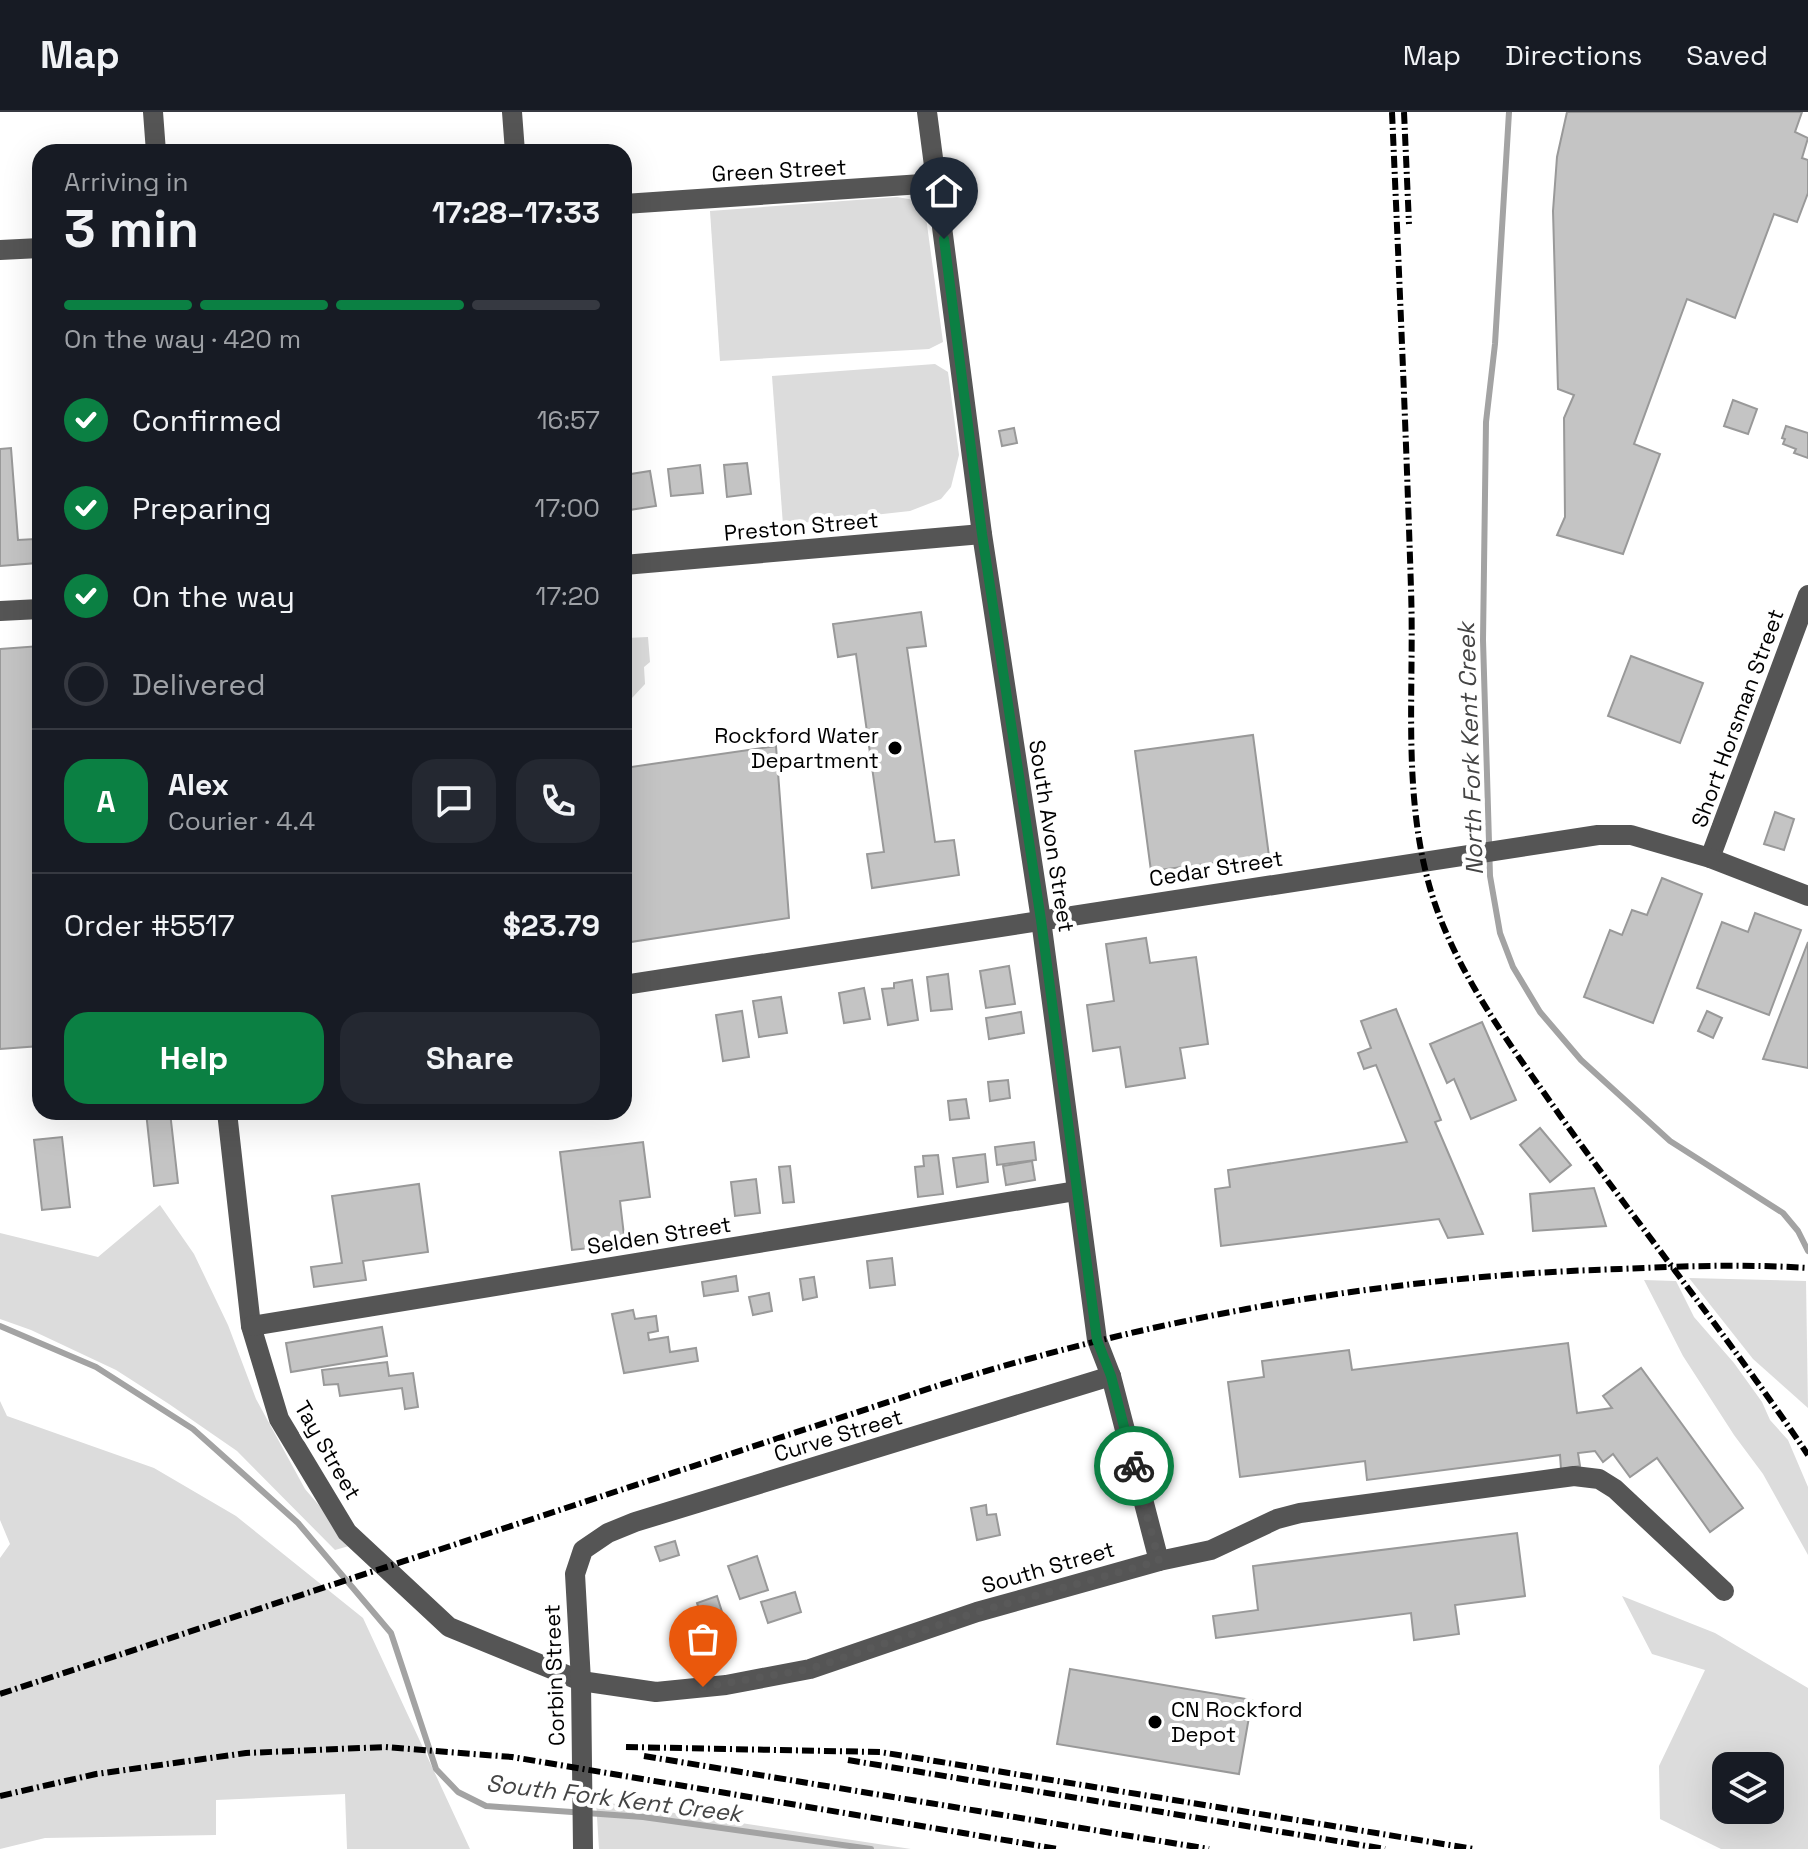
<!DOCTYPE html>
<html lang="en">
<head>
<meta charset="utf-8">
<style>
	:root { --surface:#171b24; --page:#242831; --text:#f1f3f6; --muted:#9ea1a6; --line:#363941; --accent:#0b8043 }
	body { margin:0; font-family:"Space Grotesk",sans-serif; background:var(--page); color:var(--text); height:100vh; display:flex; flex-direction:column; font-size:30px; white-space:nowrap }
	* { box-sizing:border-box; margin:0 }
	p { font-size:26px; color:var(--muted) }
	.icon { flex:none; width:44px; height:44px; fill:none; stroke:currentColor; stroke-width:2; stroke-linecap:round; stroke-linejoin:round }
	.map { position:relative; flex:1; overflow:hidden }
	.details { position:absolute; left:32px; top:32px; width:600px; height:976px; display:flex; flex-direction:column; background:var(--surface); border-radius:24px; box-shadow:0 8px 32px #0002 }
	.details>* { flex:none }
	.buttons { position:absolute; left:1712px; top:1640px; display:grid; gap:16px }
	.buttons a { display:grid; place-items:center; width:72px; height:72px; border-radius:16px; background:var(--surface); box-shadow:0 8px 32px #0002; font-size:40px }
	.pin { position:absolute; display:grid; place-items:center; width:68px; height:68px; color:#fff; margin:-82px -34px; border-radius:50% 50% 50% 0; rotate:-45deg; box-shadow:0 0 8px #0007 }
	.pin .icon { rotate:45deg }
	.courier { position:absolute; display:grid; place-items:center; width:80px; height:80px; margin:-40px; border:6px solid #0b8043; border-radius:50%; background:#fff; color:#222; box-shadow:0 2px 10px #0007 }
	.overview em { font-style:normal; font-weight:600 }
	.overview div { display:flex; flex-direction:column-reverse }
	.overview { display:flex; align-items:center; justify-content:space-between; height:136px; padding:0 32px }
	h1 { font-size:52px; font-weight:600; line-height:60px }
	.bar { display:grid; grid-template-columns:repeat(4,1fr); gap:12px 8px; align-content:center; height:96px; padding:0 32px }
	.bar i { height:10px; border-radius:6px; background:var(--line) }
	.bar .on { background:var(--accent) }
	.bar p { grid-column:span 4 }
	.line { display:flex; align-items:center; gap:20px; padding:0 32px; border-top:2px solid var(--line) }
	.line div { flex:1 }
	.round { display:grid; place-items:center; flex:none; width:84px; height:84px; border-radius:24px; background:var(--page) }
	ol { padding:0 32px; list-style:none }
	li { display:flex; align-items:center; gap:24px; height:88px }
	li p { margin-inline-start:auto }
	li .icon { padding:8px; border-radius:50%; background:var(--accent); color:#fff; stroke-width:4 }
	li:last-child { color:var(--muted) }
	li i { width:44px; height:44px; border:4px solid var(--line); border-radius:50% }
	.cta { display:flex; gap:16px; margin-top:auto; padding:16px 32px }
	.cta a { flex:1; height:92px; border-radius:24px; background:var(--accent); color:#fff; font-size:32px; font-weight:600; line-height:92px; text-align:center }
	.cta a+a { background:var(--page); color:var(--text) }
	header { display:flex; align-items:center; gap:48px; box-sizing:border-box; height:112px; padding:0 40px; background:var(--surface); border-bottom:2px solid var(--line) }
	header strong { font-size:38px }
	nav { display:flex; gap:44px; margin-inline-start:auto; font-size:28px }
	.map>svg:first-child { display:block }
	.green { fill:#dcdcdc; fill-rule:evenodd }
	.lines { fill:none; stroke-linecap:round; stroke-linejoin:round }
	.stream { stroke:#a3a3a3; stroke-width:6 }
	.building { fill:#c4c4c4; stroke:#999; stroke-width:2 }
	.minor { stroke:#555; stroke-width:20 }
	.rail { stroke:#000; stroke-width:6; stroke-dasharray:12 4 2 4; stroke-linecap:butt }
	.done { stroke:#595959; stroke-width:8; stroke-dasharray:0 14.4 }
	.route { stroke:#0b8043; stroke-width:10 }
	.poi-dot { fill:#000; stroke:#fff; stroke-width:3 }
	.labels { text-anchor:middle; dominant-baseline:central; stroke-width:8; stroke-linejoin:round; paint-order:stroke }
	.street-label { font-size:22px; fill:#000; stroke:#fff }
	.poi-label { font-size:22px; fill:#000; stroke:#fff; text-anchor:end }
	.water-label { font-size:24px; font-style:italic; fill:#444; stroke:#fff }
</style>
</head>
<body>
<header>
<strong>Map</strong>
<nav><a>Map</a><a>Directions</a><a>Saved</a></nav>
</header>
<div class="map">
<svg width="1808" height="1737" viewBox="0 0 1808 1737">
	<rect width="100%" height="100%" fill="#fff"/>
	<g class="green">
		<polygon points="897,85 920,89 925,98 943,230 929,237 720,249 710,99"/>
		<polygon points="935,252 948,260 959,343 951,375 941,387 910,399 783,413 772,264"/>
		<polygon points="624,492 627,526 648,525 650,550 644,555 645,572 632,586 624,586"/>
		<polygon points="160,1093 194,1142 228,1213 256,1287 305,1377 340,1418 349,1434 335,1438 237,1339 169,1292 116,1258 31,1218 0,1207 0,1121 98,1145"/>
		<polygon points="1689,1166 1806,1169 1808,1296 1753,1247"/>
		<polygon points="1644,1168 1676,1169 1694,1205 1734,1251 1762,1290 1770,1308 1788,1328 1808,1375 1808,1443 1763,1362 1734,1323 1683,1244"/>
		<polygon points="0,1289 7,1304 154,1356 236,1404 363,1506 470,1737 347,1737 345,1682 216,1688 216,1723 45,1726 0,1737 0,1446 10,1432 0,1408"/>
		<path d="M1622 1484 1715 1521 1808 1576V1737H1721L1660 1707 1659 1654 1705 1558 1652 1542ZM1726 1654H1770V1698H1726Z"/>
		<polygon points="596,1689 911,1737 599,1737"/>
	</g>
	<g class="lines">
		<g class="stream">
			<polyline points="1509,0 1495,232 1486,310 1483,528 1490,764 1500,821 1513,855 1540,900 1581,948 1670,1029 1783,1101 1798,1119 1808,1139"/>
			<polyline points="0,1214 96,1255 193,1317 298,1411 391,1521 436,1657 458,1680 486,1694 643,1705 871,1737"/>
		</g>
	</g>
	<g class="building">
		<polygon points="1567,0 1802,0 1795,20 1808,26 1802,46 1808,48 1808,81 1797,110 1774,102 1735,206 1687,187 1634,332 1660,342 1623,442 1557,423 1565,405 1564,306 1574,283 1558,277 1553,99 1557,45"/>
		<polygon points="1733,288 1757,297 1748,322 1724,314"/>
		<polygon points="1786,314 1808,321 1808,346 1794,341 1796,337 1783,332 1785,327 1782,326"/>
		<polygon points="1014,316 1017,331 1002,334 999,319"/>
		<polygon points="11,336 18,428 35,427 37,451 0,454 0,337"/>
		<polygon points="747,351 751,382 727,385 724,353"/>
		<polygon points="700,353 703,381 671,384 668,357"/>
		<polygon points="650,359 656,394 629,398 624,363"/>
		<polygon points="921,500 926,534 907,536 935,730 954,728 959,763 872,776 867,742 884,740 856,542 838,545 833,512"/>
		<polygon points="40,534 40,934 0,937 0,537"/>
		<polygon points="1631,544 1703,571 1680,631 1608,604"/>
		<polygon points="1253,623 1269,744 1151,759 1135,639"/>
		<polygon points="776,634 789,806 624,831 624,656"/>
		<polygon points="1775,700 1794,707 1784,738 1764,732"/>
		<polygon points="1662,766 1702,782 1653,911 1584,885 1610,818 1622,823 1632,798 1647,803"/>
		<polygon points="1755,801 1801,818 1769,903 1697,876 1722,810 1748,820"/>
		<polygon points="1146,826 1150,851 1196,845 1208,932 1180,936 1185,966 1126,975 1120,935 1093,939 1087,893 1114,889 1106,832"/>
		<polygon points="1808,830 1808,956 1763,947"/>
		<polygon points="1009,854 1015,892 986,896 980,859"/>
		<polygon points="948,862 952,897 931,899 927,865"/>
		<polygon points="912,868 918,908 888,913 882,877 894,876 894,871"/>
		<polygon points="864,876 870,907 844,911 839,881"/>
		<polygon points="781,885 787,921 759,925 753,889"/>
		<polygon points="1396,897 1441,1008 1435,1010 1483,1122 1448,1126 1439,1107 1221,1134 1215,1077 1230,1075 1228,1058 1407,1030 1376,953 1364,957 1358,941 1371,936 1361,909"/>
		<polygon points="742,899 749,945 723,949 716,903"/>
		<polygon points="1707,899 1722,906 1713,926 1698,919"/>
		<polygon points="1021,900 1024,921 989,927 986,906"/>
		<polygon points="1482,910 1516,988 1471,1007 1454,967 1447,971 1430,932"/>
		<polygon points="1008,968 1010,986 990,989 988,970"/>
		<polygon points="966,987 969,1006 950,1008 948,989"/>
		<polygon points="146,1000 170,1000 178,1071 154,1074"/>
		<polygon points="493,1000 522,1000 522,1001 493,1004"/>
		<polygon points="1540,1016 1571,1053 1550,1070 1520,1033"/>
		<polygon points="62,1025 70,1095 42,1098 34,1028"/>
		<polygon points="643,1030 650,1085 620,1089 625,1132 572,1138 560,1040"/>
		<polygon points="1034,1030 1036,1048 997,1053 995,1035"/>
		<polygon points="985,1042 988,1070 957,1075 953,1046"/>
		<polygon points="938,1043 943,1082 918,1085 915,1055 924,1054 923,1044"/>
		<polygon points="1032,1049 1035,1068 1006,1073 1003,1054"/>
		<polygon points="790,1054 794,1090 783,1091 779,1055"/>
		<polygon points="756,1067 760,1101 735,1104 731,1070"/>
		<polygon points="419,1072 428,1140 363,1149 366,1168 314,1175 311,1155 342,1151 332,1084"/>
		<polygon points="1594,1076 1606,1114 1533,1119 1530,1082"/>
		<polygon points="892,1146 895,1173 870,1176 867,1149"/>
		<polygon points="736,1164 738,1179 704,1184 702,1170"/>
		<polygon points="814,1165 817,1185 803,1188 800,1167"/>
		<polygon points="769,1181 772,1199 753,1203 749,1185"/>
		<polygon points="633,1198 635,1207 656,1204 658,1219 648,1221 649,1228 668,1225 670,1240 696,1236 698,1249 624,1261 612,1202"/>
		<polygon points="382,1215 387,1244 291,1260 286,1231"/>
		<polygon points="1568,1231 1577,1301 1612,1296 1603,1284 1641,1256 1743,1396 1710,1420 1657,1346 1630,1365 1613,1342 1603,1350 1595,1339 1578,1341 1580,1354 1561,1357 1560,1343 1367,1368 1365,1349 1240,1365 1228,1270 1264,1265 1262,1249 1349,1238 1352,1258"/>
		<polygon points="387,1250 389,1264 413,1261 418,1295 405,1297 402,1276 340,1284 338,1272 324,1273 322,1258"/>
		<polygon points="986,1393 987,1403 996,1402 1000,1423 977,1428 971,1396"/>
		<polygon points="1517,1421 1525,1484 1455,1493 1459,1522 1414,1528 1411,1501 1216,1526 1213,1504 1258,1498 1253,1454"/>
		<polygon points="675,1429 679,1443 660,1449 655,1435"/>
		<polygon points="757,1444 768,1478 740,1487 728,1454"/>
		<polygon points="795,1480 801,1500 768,1511 761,1490"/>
		<polygon points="717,1484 729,1522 710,1528 697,1491"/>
		<polygon points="1070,1557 1252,1588 1239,1662 1057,1632"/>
	</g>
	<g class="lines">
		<g class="minor">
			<polyline points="153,0 156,40"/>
			<polyline points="512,0 515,40"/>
			<polyline points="927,0 982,422 1041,808 1097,1228 1111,1264 1159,1449"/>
			<polyline points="624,92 937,71"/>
			<polyline points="0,138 40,136"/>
			<polyline points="624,453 982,422"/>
			<polyline points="0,499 40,497"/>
			<polyline points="1710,746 1808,483"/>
			<polyline points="624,873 1598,723 1631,723 1710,746 1808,784"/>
			<polyline points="227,1000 251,1214 279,1307 347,1420 449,1515 581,1569 656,1580 726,1573 810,1557 977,1500 1159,1449 1211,1438 1277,1407 1300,1401 1574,1364 1599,1367 1615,1377 1724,1479"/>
			<polyline points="251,1214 1076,1079"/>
			<polyline points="583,1737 581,1569 575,1462 583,1438 608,1421 635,1410 1111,1264"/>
		</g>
		<g class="rail">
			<path d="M1392 0C1399 159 1406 318 1411 477 1415 592 1398 709 1445 818 1474 886 1519 945 1561 1005 1642 1118 1730 1227 1808 1343"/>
			<polyline points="1404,0 1409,112"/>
			<path d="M0 1582 940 1273C1161 1204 1388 1164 1620 1157 1682 1154 1746 1152 1808 1156"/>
			<polyline points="626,1635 880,1640 1474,1737"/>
			<polyline points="644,1644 1209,1737"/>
			<polyline points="848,1648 1385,1737"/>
			<polyline points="0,1684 96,1662 246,1641 385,1635 512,1645 1058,1737"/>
		</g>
	</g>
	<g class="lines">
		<polyline class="done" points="703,1575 810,1557 977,1500 1159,1449 1134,1354"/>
		<polyline class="route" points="944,127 982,422 1041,808 1097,1228 1111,1264 1134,1354"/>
	</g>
	<g class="poi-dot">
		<circle cx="895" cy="636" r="8"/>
		<circle cx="1155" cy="1610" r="8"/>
	</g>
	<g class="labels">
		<g class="street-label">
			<text transform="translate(779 58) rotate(-3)">Green Street</text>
			<text transform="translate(801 414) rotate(-5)">Preston Street</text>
			<text transform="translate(1737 606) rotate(-70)">Short Horsman Street</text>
			<text transform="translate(1052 724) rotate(81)">South Avon Street</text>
			<text transform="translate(1216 756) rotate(-9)">Cedar Street</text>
			<text transform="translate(659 1123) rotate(-9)">Selden Street</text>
			<text transform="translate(838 1323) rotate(-17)">Curve Street</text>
			<text transform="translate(328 1338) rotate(60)">Tay Street</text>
			<text transform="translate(1048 1455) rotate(-16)">South Street</text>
			<text transform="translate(554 1563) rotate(-92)">Corbin Street</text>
		</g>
		<g class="poi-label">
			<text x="879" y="623">Rockford Water<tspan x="879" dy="25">Department</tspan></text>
			<text x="1171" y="1597" text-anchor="start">CN Rockford<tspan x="1171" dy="25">Depot</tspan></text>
		</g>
		<g class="water-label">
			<text transform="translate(1470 637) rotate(-92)">North Fork Kent Creek</text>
			<text transform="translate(614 1686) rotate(7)">South Fork Kent Creek</text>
		</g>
	</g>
</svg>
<div class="buttons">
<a><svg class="icon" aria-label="layers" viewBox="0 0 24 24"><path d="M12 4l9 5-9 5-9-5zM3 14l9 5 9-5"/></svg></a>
</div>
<div class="pin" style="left:703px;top:1575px;background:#ea580c"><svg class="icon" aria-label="bag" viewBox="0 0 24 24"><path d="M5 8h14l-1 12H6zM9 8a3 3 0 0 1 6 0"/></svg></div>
<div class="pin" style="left:944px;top:127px;background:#1f2937"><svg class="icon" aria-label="home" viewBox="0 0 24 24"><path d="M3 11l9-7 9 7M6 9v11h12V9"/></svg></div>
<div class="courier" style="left:1134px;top:1354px"><svg class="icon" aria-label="bike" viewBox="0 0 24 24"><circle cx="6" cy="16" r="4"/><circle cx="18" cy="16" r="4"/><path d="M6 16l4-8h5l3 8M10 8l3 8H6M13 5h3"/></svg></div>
<section class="details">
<div class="overview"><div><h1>3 min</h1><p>Arriving in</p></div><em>17:28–17:33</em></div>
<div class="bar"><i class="on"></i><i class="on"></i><i class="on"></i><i></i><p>On the way · 420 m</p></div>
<ol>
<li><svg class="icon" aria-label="check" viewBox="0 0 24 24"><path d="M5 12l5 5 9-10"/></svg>Confirmed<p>16:57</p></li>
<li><svg class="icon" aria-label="check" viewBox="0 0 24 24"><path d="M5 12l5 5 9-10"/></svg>Preparing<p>17:00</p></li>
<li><svg class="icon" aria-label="check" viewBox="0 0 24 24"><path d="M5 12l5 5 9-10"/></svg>On the way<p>17:20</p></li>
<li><i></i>Delivered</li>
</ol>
<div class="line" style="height:144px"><b class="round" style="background:var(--accent);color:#fff">A</b><div><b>Alex</b><p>Courier · 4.4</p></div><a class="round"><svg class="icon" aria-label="chat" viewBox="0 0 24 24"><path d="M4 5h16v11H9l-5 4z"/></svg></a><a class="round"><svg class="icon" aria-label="phone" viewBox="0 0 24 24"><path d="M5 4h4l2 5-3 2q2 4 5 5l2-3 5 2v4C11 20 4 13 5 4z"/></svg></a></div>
<div class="line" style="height:104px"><div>Order #5517</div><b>$23.79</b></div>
<div class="cta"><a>Help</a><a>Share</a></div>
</section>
</div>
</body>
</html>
